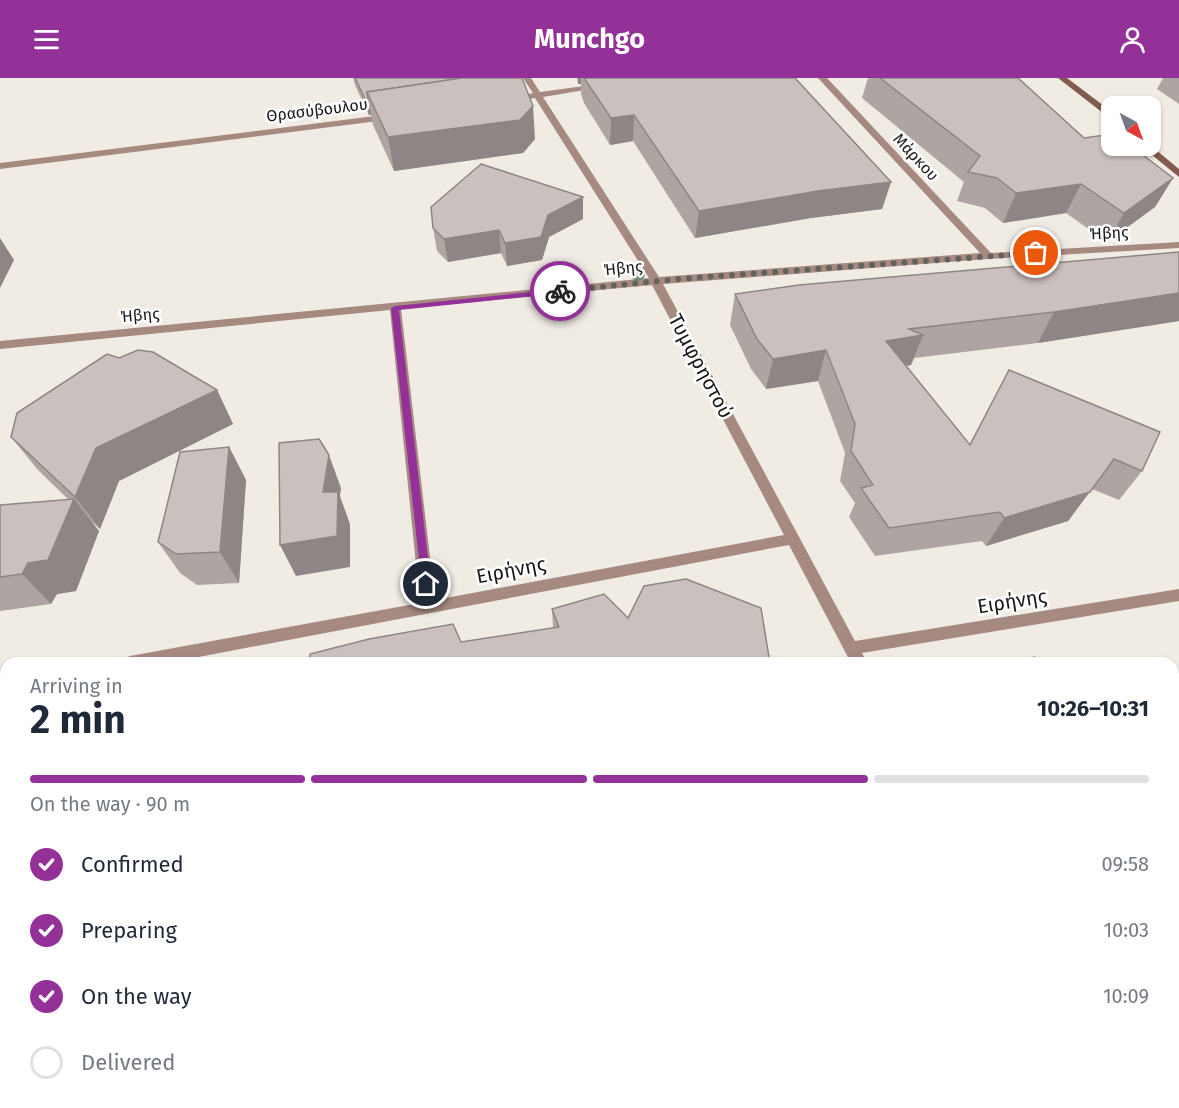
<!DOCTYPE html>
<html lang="en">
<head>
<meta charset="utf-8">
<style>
	:root { --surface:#fff; --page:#f2f2f3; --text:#1f2937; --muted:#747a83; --line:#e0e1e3; --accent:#933198 }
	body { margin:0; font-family:"Fira Sans",sans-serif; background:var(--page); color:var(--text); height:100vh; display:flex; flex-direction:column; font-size:22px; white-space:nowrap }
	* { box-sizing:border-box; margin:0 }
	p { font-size:20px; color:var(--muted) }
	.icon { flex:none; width:33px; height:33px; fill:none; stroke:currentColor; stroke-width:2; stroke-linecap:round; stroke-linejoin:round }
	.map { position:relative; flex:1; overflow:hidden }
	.drawer { position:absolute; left:0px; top:579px; width:1179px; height:452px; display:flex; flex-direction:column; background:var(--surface); border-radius:18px 18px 0 0; box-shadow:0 2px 4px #0004 }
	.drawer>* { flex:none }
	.needle { width:39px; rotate:139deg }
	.controls { position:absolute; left:1101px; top:18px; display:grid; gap:12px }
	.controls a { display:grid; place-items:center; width:60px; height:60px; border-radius:12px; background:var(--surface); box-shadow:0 2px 4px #0004; font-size:30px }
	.pin { position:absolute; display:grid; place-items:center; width:51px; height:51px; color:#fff; margin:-26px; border:3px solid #fff; border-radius:50%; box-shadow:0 2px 6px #0007 }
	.courier { position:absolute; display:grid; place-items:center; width:60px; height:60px; margin:-30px; border:4px solid #933198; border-radius:50%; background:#fff; color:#222; box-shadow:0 2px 8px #0007 }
	.head em { font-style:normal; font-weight:700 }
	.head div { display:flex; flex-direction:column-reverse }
	.head { display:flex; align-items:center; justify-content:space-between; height:102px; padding:0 30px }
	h1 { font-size:39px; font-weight:700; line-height:45px }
	.bar { display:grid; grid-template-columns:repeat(4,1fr); gap:9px 6px; align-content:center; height:72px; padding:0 30px }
	.bar i { height:8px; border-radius:4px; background:var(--line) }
	.bar .active { background:var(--accent) }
	.bar p { grid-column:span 4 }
	ol { padding:0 30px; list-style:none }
	li { display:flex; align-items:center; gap:18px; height:66px }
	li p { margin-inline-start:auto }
	li .icon { padding:6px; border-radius:50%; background:var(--accent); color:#fff; stroke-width:4 }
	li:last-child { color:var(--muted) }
	li i { width:33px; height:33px; border:3px solid var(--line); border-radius:50% }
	header { display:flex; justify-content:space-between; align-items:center; height:78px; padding:0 30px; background:var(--accent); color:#fff; font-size:27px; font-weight:700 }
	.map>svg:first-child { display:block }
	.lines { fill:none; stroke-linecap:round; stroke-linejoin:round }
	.lane { fill:#a68a81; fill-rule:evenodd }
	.street { fill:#a68a81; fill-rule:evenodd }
	.secondary { fill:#825b4e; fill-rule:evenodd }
	.tree { fill:#6d8979 }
	.wall { fill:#aea5a3 }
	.shaded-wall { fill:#8d8685 }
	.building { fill:#cac0be; stroke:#8d8685; stroke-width:1.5 }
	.route { fill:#933198 }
	.done { stroke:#64625d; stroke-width:6; stroke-dasharray:0 10.8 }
	.labels { text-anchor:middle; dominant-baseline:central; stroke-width:5; stroke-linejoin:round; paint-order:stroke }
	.far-street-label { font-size:16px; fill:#191815; stroke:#fff }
	.street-label { font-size:20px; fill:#191815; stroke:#fff }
</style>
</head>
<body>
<header><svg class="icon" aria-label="menu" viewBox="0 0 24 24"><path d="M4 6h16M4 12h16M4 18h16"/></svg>Munchgo<svg class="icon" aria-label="person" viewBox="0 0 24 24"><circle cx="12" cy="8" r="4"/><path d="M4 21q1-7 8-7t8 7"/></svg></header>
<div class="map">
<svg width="1179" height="1030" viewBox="0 0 1179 1030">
	<rect width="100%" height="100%" fill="#f0ece4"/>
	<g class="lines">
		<polygon class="lane" points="1179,982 1179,1004 1173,1007 1173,985"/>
		<g class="street">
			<path d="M523 0H531L540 14 599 6 603 9 543 19 659 199 980 175 818 0H827L991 175 1179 164V170L988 181 663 206 855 563 1179 511V523L862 575 867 585H851L789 467 167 585H122L124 580 130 578 420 525 390 232 0 271V263L649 200 535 20 510 24 506 21 533 15ZM652 207 784 457 435 522 401 231Z"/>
			<polygon points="391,36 394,37 394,41 0,91 0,85"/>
			<polygon points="6,601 6,615 0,616 0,602"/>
			<polygon points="70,1024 111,1024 108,1030 68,1030"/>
			<polygon points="1049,1024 1107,1024 1104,1030 1052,1030"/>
		</g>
		<g class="secondary">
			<polygon points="1058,0 1067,0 1112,34 1112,42"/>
			<polygon points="1150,67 1179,91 1179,99 1141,68"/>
		</g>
	</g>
	<circle class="tree" cx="638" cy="196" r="7"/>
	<g class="wall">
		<polygon points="353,0 522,0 535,61 523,75 394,93 373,47 371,37 369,37 355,7"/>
		<polygon points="577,0 795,0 891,104 882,131 811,140 695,160 633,63 610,67 584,25 581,16 581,6 578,6"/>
		<polygon points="868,0 1018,0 1084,60 1173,100 1155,129 1107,164 1066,135 1003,145 985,130 957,123 964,104 862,20"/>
		<polygon points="1163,0 1179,0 1179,26 1157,11"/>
		<polygon points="583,141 549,159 542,182 507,188 501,175 448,184 437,173 433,150"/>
		<polygon points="1179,174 1179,243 1038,265 914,280 911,287 906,288 969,367 1009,292 1142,393 1119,422 1092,411 1068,443 986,468 982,463 875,478 849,439 855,425 840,403 845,375 818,303 766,311 751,291 730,247 735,216"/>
		<polygon points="217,312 233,346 119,403 100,451 91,443 99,453 76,513 57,516 51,526 0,533 0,427 69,422 38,392 11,359"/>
		<polygon points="229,369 246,402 239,505 197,507 180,495 158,464"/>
		<polygon points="552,531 628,540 461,564 553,550"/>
		<polygon points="1179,760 1179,775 1173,766 1173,763"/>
		<polygon points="767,1024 923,1024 908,1030 768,1030"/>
	</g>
	<g class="shaded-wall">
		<rect x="578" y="0" width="3" height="6"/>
		<polygon points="366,23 368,23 371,37 369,37"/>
		<polygon points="533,28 535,61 523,75 394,93 388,59"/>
		<polygon points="634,37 633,63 610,67 611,40"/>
		<polygon points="1173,100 1155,129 1107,164 1124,135"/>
		<polygon points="891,104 882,131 811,140 695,160 699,133 818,113"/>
		<polygon points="1081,106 1066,135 1003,145 1016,115"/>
		<polygon points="583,119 583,141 549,159 542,182 507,188 505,165 548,137"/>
		<polygon points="499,152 501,175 448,184 444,161"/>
		<polygon points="0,160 14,182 0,210"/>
		<polygon points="1179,215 1179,243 1038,265 1054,234"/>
		<polygon points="923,257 911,287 875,293 886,263"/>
		<polygon points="826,272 818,303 766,311 773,281"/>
		<polygon points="217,312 233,346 119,403 100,451 75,419 96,370"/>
		<polygon points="229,369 246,402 239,505 220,474"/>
		<polygon points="329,377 341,410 340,418 350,446 350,489 296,498 280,467 323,414"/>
		<polygon points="1114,381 1068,443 986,468 1004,440"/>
		<polygon points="74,421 99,453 76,513 57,516 51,526 22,496 28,485"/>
		<polygon points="1179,676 1179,682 1173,685 1173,679"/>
		<polygon points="0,951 6,952 6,964 0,966"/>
	</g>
	<g class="building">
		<polygon points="355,0 462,0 367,14 368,23 366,23"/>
		<polygon points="462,0 522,0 533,28 520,42 388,59 367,14"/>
		<polygon points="584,0 795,0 891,104 818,113 699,133 634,37 611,40"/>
		<polygon points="880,0 1018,0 1084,60 1112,56 1112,68 1131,68 1173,100 1124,135 1081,106 1016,115 997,100 968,94 980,78"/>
		<polygon points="481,86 583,119 548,137 541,159 505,165 499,152 444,161 433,150 431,129"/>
		<polygon points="1179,174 1179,215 1054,234 909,251 923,257 886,263 970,367 1009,292 1160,354 1142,393 1114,381 1090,414 1004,440 1000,434 889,450 861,410 873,407 851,373 855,346 826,272 773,281 757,261 735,216 799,207"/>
		<polygon points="138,272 153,274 217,312 96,370 75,419 11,359 17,335 107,276 119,280"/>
		<polygon points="319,361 329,377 323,414 338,414 337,458 280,467 279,365"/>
		<polygon points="229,369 220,474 176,476 158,464 180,374"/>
		<polygon points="74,421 48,482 28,485 22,496 0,499 0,427"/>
		<polygon points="686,501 761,530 770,585 310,585 310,576 369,561 453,546 461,564 559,549 552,531 604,516 628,540 644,508"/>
		<polygon points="1035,579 1039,585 1007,585"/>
		<polygon points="1179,607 1179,676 1173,679 1173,608"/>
		<polygon points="6,649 6,959 0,960 0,650"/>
		<polygon points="1179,806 1179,971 1173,973 1173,808"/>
		<polygon points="519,1024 683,1024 685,1030 504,1030"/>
		<polygon points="774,1024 923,1024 908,1030 775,1030"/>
	</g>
	<polygon class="route" points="560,211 563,215 399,232 431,506 429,509 422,509 391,230 395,228"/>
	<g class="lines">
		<polyline class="done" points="560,213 679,201 1036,175"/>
	</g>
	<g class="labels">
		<g class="far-street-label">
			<text transform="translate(317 32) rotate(-7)">Θρασύβουλου</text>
			<text transform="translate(916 79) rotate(47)">Μάρκου</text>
			<text transform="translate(1109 155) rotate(-3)">Ήβης</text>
			<text transform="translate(623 190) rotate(-6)">Ήβης</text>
			<text transform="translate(140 237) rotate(-5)">Ήβης</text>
		</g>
		<g class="street-label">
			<text transform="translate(701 288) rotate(62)">Τυμφρηστού</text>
			<text transform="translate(511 492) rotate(-11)">Ειρήνης</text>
			<text transform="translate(1012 523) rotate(-9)">Ειρήνης</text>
		</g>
	</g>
</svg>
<div class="controls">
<a><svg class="needle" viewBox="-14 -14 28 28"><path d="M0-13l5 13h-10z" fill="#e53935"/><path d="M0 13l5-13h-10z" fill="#747a83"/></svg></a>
</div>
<div class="pin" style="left:1036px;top:175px;background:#ea580c"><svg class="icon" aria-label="bag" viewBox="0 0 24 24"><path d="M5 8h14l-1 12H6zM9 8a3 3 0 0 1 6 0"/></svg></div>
<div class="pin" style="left:426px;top:506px;background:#1f2937"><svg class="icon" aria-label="home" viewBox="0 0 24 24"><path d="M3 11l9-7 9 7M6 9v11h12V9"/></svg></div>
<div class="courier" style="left:560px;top:213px"><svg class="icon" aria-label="bike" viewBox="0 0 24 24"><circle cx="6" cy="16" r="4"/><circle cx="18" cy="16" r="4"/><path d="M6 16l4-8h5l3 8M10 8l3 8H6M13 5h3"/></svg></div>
<section class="drawer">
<div class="head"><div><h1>2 min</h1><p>Arriving in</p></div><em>10:26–10:31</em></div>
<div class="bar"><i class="active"></i><i class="active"></i><i class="active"></i><i></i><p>On the way · 90 m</p></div>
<ol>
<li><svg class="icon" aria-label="check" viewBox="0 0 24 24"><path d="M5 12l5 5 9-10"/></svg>Confirmed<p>09:58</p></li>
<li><svg class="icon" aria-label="check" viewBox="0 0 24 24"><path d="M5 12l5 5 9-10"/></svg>Preparing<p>10:03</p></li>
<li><svg class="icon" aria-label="check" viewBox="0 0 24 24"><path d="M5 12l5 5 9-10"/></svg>On the way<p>10:09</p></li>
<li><i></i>Delivered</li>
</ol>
</section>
</div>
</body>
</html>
